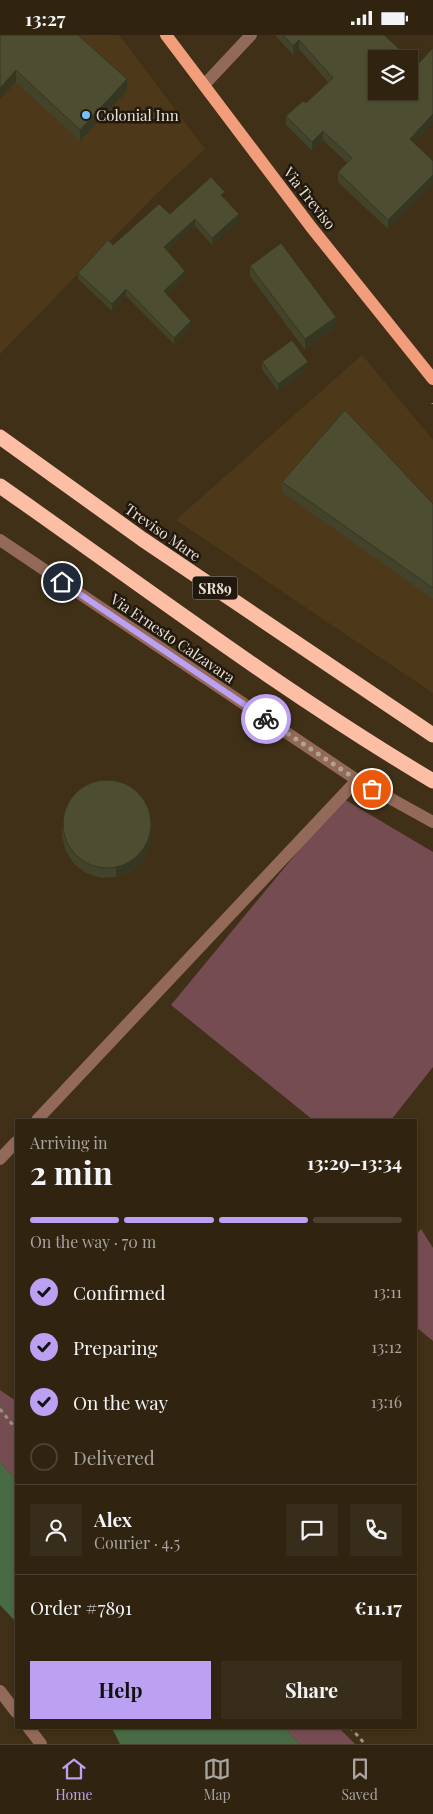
<!DOCTYPE html>
<html lang="en">
<head>
<meta charset="utf-8">
<style>
	:root { --surface:#302411; --page:#382c1a; --text:#f1f3f6; --muted:#a8a49f; --line:#4b4131; --accent:#bca0f2 }
	body { margin:0; font-family:"Playfair Display",serif; background:var(--page); color:var(--text); height:100vh; display:flex; flex-direction:column; font-size:19px; white-space:nowrap }
	* { box-sizing:border-box; margin:0 }
	p { font-size:16px; color:var(--muted) }
	.icon { flex:none; width:28px; height:28px; fill:none; stroke:currentColor; stroke-width:2; stroke-linecap:round; stroke-linejoin:round }
	.map { position:relative; flex:1; overflow:hidden }
	.sheet { position:absolute; left:15px; top:1084px; width:402px; height:610px; display:flex; flex-direction:column; background:var(--surface); border-radius:0px; box-shadow:0 1px 4px #0004,0 0 0 1px var(--line) }
	.sheet>* { flex:none }
	.tools { position:absolute; left:368px; top:15px; display:grid; gap:10px }
	.tools a { display:grid; place-items:center; width:50px; height:50px; border-radius:0px; background:var(--surface); box-shadow:0 1px 4px #0004,0 0 0 1px var(--line); font-size:25px }
	.pin { position:absolute; display:grid; place-items:center; width:42px; height:42px; color:#fff; margin:-21px; border:2px solid #fff; border-radius:50%; box-shadow:0 1px 5px #0007 }
	.courier { position:absolute; display:grid; place-items:center; width:50px; height:50px; margin:-25px; border:4px solid #bca0f2; border-radius:50%; background:#fff; color:#222; box-shadow:0 1px 6px #0007 }
	.summary em { font-style:normal; font-weight:700 }
	.summary div { display:flex; flex-direction:column-reverse }
	.summary { display:flex; align-items:center; justify-content:space-between; height:85px; padding:0 15px }
	h1 { font-size:32px; font-weight:700; line-height:38px }
	.bar { display:grid; grid-template-columns:repeat(4,1fr); gap:8px 5px; align-content:center; height:60px; padding:0 15px }
	.bar i { height:6px; border-radius:4px; background:var(--line) }
	.bar .current { background:var(--accent) }
	.bar p { grid-column:span 4 }
	.line { display:flex; align-items:center; gap:12px; padding:0 15px; border-top:1px solid var(--line) }
	.line div { flex:1 }
	.round { display:grid; place-items:center; flex:none; width:52px; height:52px; border-radius:0px; background:var(--page) }
	ol { padding:0 15px; list-style:none }
	li { display:flex; align-items:center; gap:15px; height:55px }
	li p { margin-inline-start:auto }
	li .icon { padding:5px; border-radius:50%; background:var(--accent); color:#111; stroke-width:4 }
	li:last-child { color:var(--muted) }
	li i { width:28px; height:28px; border:2px solid var(--line); border-radius:50% }
	.button { display:flex; gap:10px; margin-top:auto; padding:10px 15px }
	.button a { flex:1; height:58px; border-radius:0px; background:var(--accent); color:#111; font-size:20px; font-weight:700; line-height:58px; text-align:center }
	.button a+a { background:var(--page); color:var(--text) }
	.status { display:flex; justify-content:space-between; align-items:center; height:35px; padding:0 25px; background:var(--surface); direction:ltr }
	.status svg { height:14px; fill:currentColor }
	.menu { display:flex; justify-content:space-around; align-items:center; height:70px; border-top:1px solid var(--line); background:var(--surface); font-size:14px; color:var(--muted) }
	.menu a { display:grid; justify-items:center; gap:2px }
	.menu .current { color:var(--accent) }
	.map>svg:first-child { display:block }
	.built { fill:#4d3919 }
	.green { fill:#754c52 }
	.water { fill:#486a44 }
	.lines { fill:none; stroke-linecap:round; stroke-linejoin:round }
	.path { stroke:#9e917d; stroke-width:3; stroke-dasharray:4 4; stroke-linecap:butt }
	.minor { stroke:#936959; stroke-width:12 }
	.major { stroke:#f29d7b; stroke-width:12 }
	.highway { stroke:#fcbfa6; stroke-width:15 }
	.wall { fill:#42432a }
	.shaded-wall { fill:#363722 }
	.building { fill:#4d4e31; stroke:#363722; fill-rule:evenodd }
	.done { stroke:#afa391; stroke-width:5; stroke-dasharray:0 9 }
	.route { stroke:#bca0f2; stroke-width:6 }
	.poi-dot { fill:#75c0f6; stroke:#21190f; stroke-width:2 }
	.labels { text-anchor:middle; dominant-baseline:central; stroke-width:5; stroke-linejoin:round; paint-order:stroke }
	.shield { fill:#21190f; stroke:#aea598; stroke-width:1 }
	.shield-label { font-size:14px; font-weight:bold; fill:#ebe1d2 }
	.poi-label { font-size:15px; fill:#ebe1d2; stroke:#21190f; text-anchor:start }
	.street-label { font-size:15px; fill:#ebe1d2; stroke:#21190f }
</style>
</head>
<body>
<div class="status"><b>13:27</b><svg viewBox="0 0 49 12"><path d="M0 12V9h3v3zM5 12V6h3v6zM10 12V3h3v9zM15 12V0h3v12zM26 1h20v11H26zM47 4h2v5h-2z"/></svg></div>
<div class="map">
<svg width="433" height="1709" viewBox="0 0 433 1709">
	<rect width="100%" height="100%" fill="#403017"/>
	<g class="built">
		<polygon points="0,0 119,0 205,114 156,159 0,319"/>
		<polygon points="362,320 433,405 433,658 176,485"/>
	</g>
	<g class="green">
		<polygon points="342,763 433,817 433,1032 391,1085 313,1085 171,970"/>
		<polygon points="421,1194 433,1213 433,1306 416,1292 416,1200"/>
		<polygon points="0,1355 16,1366 16,1445 0,1427"/>
		<polygon points="284,1693 339,1693 355,1709 300,1709"/>
	</g>
	<g class="water">
		<polygon points="0,1427 16,1445 16,1587 0,1570"/>
		<polygon points="112,1693 284,1693 300,1709 120,1709"/>
	</g>
	<g class="lines">
		<g class="path">
			<polyline points="433,368 433,369"/>
			<polyline points="0,1374 16,1394"/>
			<polyline points="350,1692 365,1709"/>
		</g>
		<g class="minor">
			<polyline points="204,50 251,0"/>
			<polyline points="0,505 357,745 433,787"/>
			<polyline points="37,1085 357,745"/>
			<polyline points="0,1124 16,1107"/>
			<polyline points="0,1656 16,1677"/>
			<polyline points="28,1692 41,1709"/>
		</g>
		<polyline class="major" points="166,0 311,192 433,344"/>
		<g class="highway">
			<polyline points="0,402 142,504 433,700"/>
			<path d="M0 451C143 551 283 657 433 746"/>
		</g>
	</g>
	<g class="wall">
		<polygon points="0,0 127,56 80,106 16,47"/>
		<polygon points="275,0 384,0 415,108 388,194 338,147 338,137 347,128 323,105 312,116 286,90 286,81 306,68 328,47 299,14 293,20"/>
		<polygon points="225,163 239,186 212,210 195,191 167,216 185,242 167,260 191,292 174,309 126,261 112,276 78,244 78,238 113,210"/>
		<polygon points="250,231 336,292 305,315 250,241"/>
		<polygon points="262,327 308,334 278,356 262,334"/>
		<polygon points="282,447 433,469 433,564 282,457"/>
		<polygon points="62,792 152,797 149,813 141,827 130,837 116,842 101,843 86,838 74,829 66,816 62,802"/>
	</g>
	<g class="shaded-wall">
		<polygon points="299,5 299,14 293,20 293,11"/>
		<polygon points="16,35 16,47 0,64 0,53"/>
		<polygon points="127,44 127,56 80,106 80,95"/>
		<polygon points="433,79 433,88 410,113 410,104"/>
		<polygon points="323,96 323,105 312,116 312,107"/>
		<polygon points="433,140 433,149 388,194 388,185"/>
		<polygon points="239,179 239,186 212,210 212,203"/>
		<polygon points="195,184 195,191 164,219 164,212"/>
		<polygon points="185,236 185,242 164,263 164,256"/>
		<polygon points="126,254 126,261 112,276 112,269"/>
		<polygon points="336,282 336,292 305,315 305,304"/>
		<polygon points="191,286 191,292 174,309 174,303"/>
		<polygon points="308,327 308,334 278,356 278,349"/>
		<polygon points="152,787 152,797 149,813 141,827 130,837 116,842 116,832"/>
	</g>
	<g class="building">
		<polygon points="0,0 78,0 127,44 80,95 16,35 0,53"/>
		<path d="M283 0H384L417 30 433 13V79L410 104 433 126V140L388 185 338 137 352 123 323 96 312 107 286 81 303 66 306 68 333 43 299 5 293 11ZM376 24H409V56H376Z"/>
		<polygon points="211,142 225,157 221,160 239,179 212,203 195,184 164,212 185,236 164,256 191,286 174,303 126,254 112,269 78,238 108,205 113,210 159,169 170,179"/>
		<polygon points="281,208 336,282 305,304 250,231"/>
		<polygon points="292,305 308,327 278,349 262,327"/>
		<polygon points="345,375 433,469 433,553 282,447"/>
		<circle cx="107" cy="789" r="44"/>
	</g>
	<g class="lines">
		<polyline class="done" points="266,684 357,745 372,754"/>
		<polyline class="route" points="62,547 266,684"/>
	</g>
	<circle class="poi-dot" cx="86" cy="80" r="5"/>
	<g class="labels">
		<rect class="shield" x="192.5" y="541.5" width="45" height="23" rx="4"/>
		<g class="shield-label">
			<text x="215" y="553">SR89</text>
		</g>
		<g class="poi-label">
			<text x="96" y="80">Colonial Inn</text>
		</g>
		<g class="street-label">
			<text transform="translate(310 163) rotate(52)">Via Treviso</text>
			<text transform="translate(163 497) rotate(35)">Treviso Mare</text>
			<text transform="translate(173 603) rotate(34)">Via Ernesto Calzavara</text>
		</g>
	</g>
</svg>
<div class="tools">
<a><svg class="icon" aria-label="layers" viewBox="0 0 24 24"><path d="M12 4l9 5-9 5-9-5zM3 14l9 5 9-5"/></svg></a>
</div>
<div class="pin" style="left:372px;top:754px;background:#ea580c"><svg class="icon" aria-label="bag" viewBox="0 0 24 24"><path d="M5 8h14l-1 12H6zM9 8a3 3 0 0 1 6 0"/></svg></div>
<div class="pin" style="left:62px;top:547px;background:#1f2937"><svg class="icon" aria-label="home" viewBox="0 0 24 24"><path d="M3 11l9-7 9 7M6 9v11h12V9"/></svg></div>
<div class="courier" style="left:266px;top:684px"><svg class="icon" aria-label="bike" viewBox="0 0 24 24"><circle cx="6" cy="16" r="4"/><circle cx="18" cy="16" r="4"/><path d="M6 16l4-8h5l3 8M10 8l3 8H6M13 5h3"/></svg></div>
<section class="sheet">
<div class="summary"><div><h1>2 min</h1><p>Arriving in</p></div><em>13:29–13:34</em></div>
<div class="bar"><i class="current"></i><i class="current"></i><i class="current"></i><i></i><p>On the way · 70 m</p></div>
<ol>
<li><svg class="icon" aria-label="check" viewBox="0 0 24 24"><path d="M5 12l5 5 9-10"/></svg>Confirmed<p>13:11</p></li>
<li><svg class="icon" aria-label="check" viewBox="0 0 24 24"><path d="M5 12l5 5 9-10"/></svg>Preparing<p>13:12</p></li>
<li><svg class="icon" aria-label="check" viewBox="0 0 24 24"><path d="M5 12l5 5 9-10"/></svg>On the way<p>13:16</p></li>
<li><i></i>Delivered</li>
</ol>
<div class="line" style="height:90px"><a class="round"><svg class="icon" aria-label="person" viewBox="0 0 24 24"><circle cx="12" cy="8" r="4"/><path d="M4 21q1-7 8-7t8 7"/></svg></a><div><b>Alex</b><p>Courier · 4.5</p></div><a class="round"><svg class="icon" aria-label="chat" viewBox="0 0 24 24"><path d="M4 5h16v11H9l-5 4z"/></svg></a><a class="round"><svg class="icon" aria-label="phone" viewBox="0 0 24 24"><path d="M5 4h4l2 5-3 2q2 4 5 5l2-3 5 2v4C11 20 4 13 5 4z"/></svg></a></div>
<div class="line" style="height:65px"><div>Order #7891</div><b>€11.17</b></div>
<div class="button"><a>Help</a><a>Share</a></div>
</section>
</div>
<nav class="menu">
<a class="current"><svg class="icon" aria-label="home" viewBox="0 0 24 24"><path d="M3 11l9-7 9 7M6 9v11h12V9"/></svg>Home</a>
<a><svg class="icon" aria-label="map" viewBox="0 0 24 24"><path d="M3 6l6-2 6 2 6-2v14l-6 2-6-2-6 2zM9 4v14M15 6v14"/></svg>Map</a>
<a><svg class="icon" aria-label="saved" viewBox="0 0 24 24"><path d="M7 4h10v16l-5-4-5 4z"/></svg>Saved</a>
</nav>
</body>
</html>
